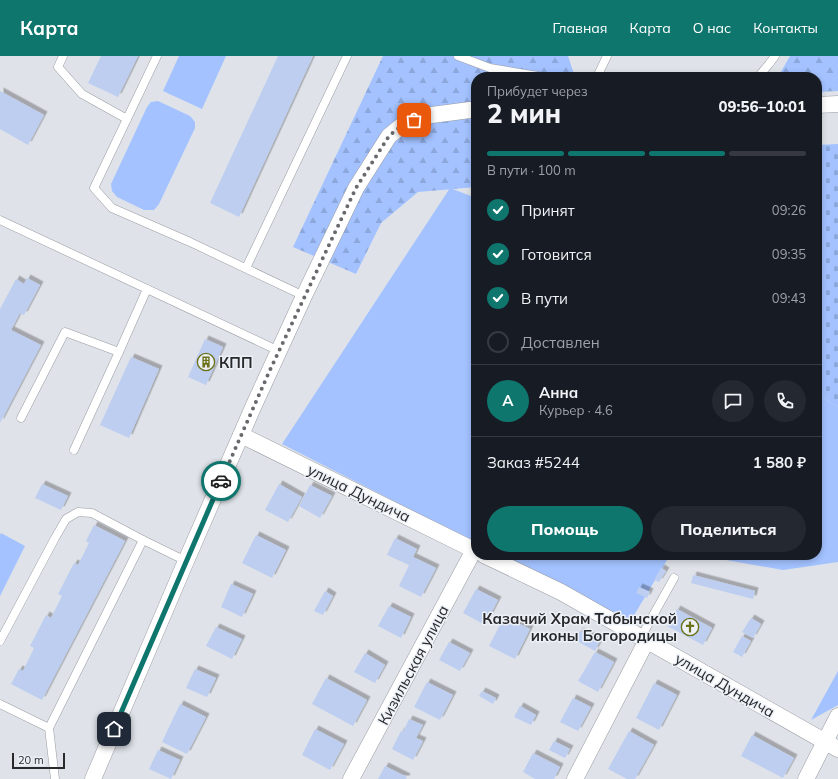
<!DOCTYPE html>
<html lang="ru">
<head>
<meta charset="utf-8">
<style>
	:root { --surface:#171b24; --page:#242831; --text:#f1f3f6; --muted:#9ea1a6; --line:#363941; --accent:#0f766e }
	body { margin:0; font-family:Mulish,sans-serif; background:var(--page); color:var(--text); height:100vh; display:flex; flex-direction:column; font-size:15px; white-space:nowrap }
	* { box-sizing:border-box; margin:0 }
	p { font-size:13px; color:var(--muted) }
	.icon { flex:none; width:22px; height:22px; fill:none; stroke:currentColor; stroke-width:2; stroke-linecap:round; stroke-linejoin:round }
	.map { position:relative; flex:1; overflow:hidden }
	.details { position:absolute; left:471px; top:16px; width:351px; height:488px; display:flex; flex-direction:column; background:var(--surface); border-radius:16px; box-shadow:0 2px 6px #0003 }
	.details>* { flex:none }
	.scale { position:absolute; left:12px; bottom:10px; width:53px; box-sizing:border-box; padding-left:4px; border:2px solid #28292b; border-top:0; font-size:11px; line-height:14px; white-space:nowrap; color:#28292b; -webkit-text-stroke:3px #ecf0f7; paint-order:stroke }
	.pin { position:absolute; display:grid; place-items:center; width:34px; height:34px; color:#fff; margin:-17px; border-radius:8px; box-shadow:0 2px 6px #0006 }
	.courier { position:absolute; display:grid; place-items:center; width:40px; height:40px; margin:-20px; border:3px solid #0f766e; border-radius:50%; background:#fff; color:#222; box-shadow:0 1px 5px #0007 }
	.headline em { font-style:normal; font-weight:800 }
	.headline div { display:flex; flex-direction:column-reverse }
	.headline { display:flex; align-items:center; justify-content:space-between; height:68px; padding:0 16px }
	h1 { font-size:26px; font-weight:800; line-height:30px }
	.bar { display:grid; grid-template-columns:repeat(4,1fr); gap:6px 4px; align-content:center; height:48px; padding:0 16px }
	.bar i { height:5px; border-radius:3px; background:var(--line) }
	.bar .current { background:var(--accent) }
	.bar p { grid-column:span 4 }
	.line { display:flex; align-items:center; gap:10px; padding:0 16px; border-top:1px solid var(--line) }
	.line div { flex:1 }
	.round { display:grid; place-items:center; flex:none; width:42px; height:42px; border-radius:21px; background:var(--page) }
	ol { padding:0 16px; list-style:none }
	li { display:flex; align-items:center; gap:12px; height:44px }
	li p { margin-inline-start:auto }
	li .icon { padding:4px; border-radius:50%; background:var(--accent); color:#fff; stroke-width:4 }
	li:last-child { color:var(--muted) }
	li i { width:22px; height:22px; border:2px solid var(--line); border-radius:50% }
	.primary-button { display:flex; gap:8px; margin-top:auto; padding:8px 16px }
	.primary-button a { flex:1; height:46px; border-radius:24px; background:var(--accent); color:#fff; font-size:16px; font-weight:800; line-height:46px; text-align:center }
	.primary-button a+a { background:var(--page); color:var(--text) }
	header { display:flex; align-items:center; gap:24px; box-sizing:border-box; height:56px; padding:0 20px; background:var(--accent); color:#fff }
	header strong { font-size:19px }
	nav { display:flex; gap:22px; margin-inline-start:auto; font-size:14px }
	.map>svg:first-child { display:block }
	.green { fill:#a3c2ff }
	.forest { fill:url(#forest-firs) }
	.cemetery { fill:url(#cemetery-stones) }
	.building { fill:#bdcef0; filter:url(#shadow) }
	.lines { fill:none; stroke-linecap:round; stroke-linejoin:round }
	.lane-casing { stroke:#999da3; stroke-width:9 }
	.street-casing { stroke:#999da3; stroke-width:17 }
	.lane { stroke:#fff; stroke-width:8 }
	.street { stroke:#fff; stroke-width:16 }
	.done { stroke:#686a6e; stroke-width:4; stroke-dasharray:0 7.2 }
	.route { stroke:#0f766e; stroke-width:5 }
	.labels { text-anchor:middle; dominant-baseline:central; stroke-width:3; stroke-linejoin:round; paint-order:stroke }
	.poi-label { font-size:15px; font-weight:bold; fill:#28292b; stroke:#ecf0f7; text-anchor:start }
	.street-label { font-size:15px; fill:#28292b; stroke:#ecf0f7 }
</style>
</head>
<body>
<header>
<strong>Карта</strong>
<nav><a>Главная</a><a>Карта</a><a>О нас</a><a>Контакты</a></nav>
</header>
<div class="map">
<svg width="838" height="723" viewBox="0 0 838 723">
	<defs>
		<pattern id="forest-firs" width="22" height="20" patternUnits="userSpaceOnUse"><rect width="22" height="20" fill="#a3c2ff"/><path d="M5 1l3.5 6h-7zM16 11l3.5 6h-7z" fill="#8ca7db"/></pattern>
		<pattern id="cemetery-stones" width="16" height="16" patternUnits="userSpaceOnUse"><rect width="16" height="16" fill="#a3c2ff"/><path d="M2 7V4a2 2 0 0 1 4 0v3zM10 15v-3a2 2 0 0 1 4 0v3z" fill="#8ca7db"/></pattern>
		<filter id="shadow"><feDropShadow dx="3.5" dy="-3.5" stdDeviation="0" flood-color="#0004"/></filter>
	</defs>
	<rect width="100%" height="100%" fill="#dfe3e9"/>
	<g class="green">
		<polygon points="179,0 226,0 202,53 163,35"/>
		<polygon points="158,45 190,60 195,66 195,72 159,148 154,154 144,154 117,141 112,135 111,128 147,51 151,46"/>
		<polygon points="450,132 476,142 476,487 282,388"/>
		<polygon points="817,338 838,351 838,506 783,514 698,499 817,499"/>
		<polygon points="1,477 25,490 0,540 0,479"/>
		<polygon points="500,499 670,499 630,566"/>
		<polygon points="838,615 838,649 811,664"/>
	</g>
	<g class="forest">
		<polygon points="383,0 568,0 575,21 476,21 476,131 418,136 381,167 356,218 293,191"/>
		<polygon points="790,0 838,0 838,35 817,36 817,21 778,21"/>
	</g>
	<polygon class="cemetery" points="838,88 838,351 817,338 817,89"/>
	<g class="building">
		<polygon points="101,0 138,0 118,41 88,27"/>
		<polygon points="278,0 313,0 239,161 210,147"/>
		<polygon points="0,35 44,59 28,89 0,73"/>
		<polygon points="27,222 40,229 24,259 20,257 11,274 41,289 0,367 0,253 16,223 24,228"/>
		<polygon points="205,283 223,291 206,329 188,321"/>
		<polygon points="131,301 159,313 129,382 100,369"/>
		<polygon points="42,428 68,440 61,454 35,442"/>
		<polygon points="279,428 302,441 288,466 265,454"/>
		<polygon points="310,429 332,440 320,462 299,450"/>
		<polygon points="94,469 125,485 42,644 11,628 19,613 23,615 34,592 30,590 46,559 51,562 62,540 58,538 74,507 78,509 89,487 86,485"/>
		<polygon points="256,479 286,494 272,522 242,507"/>
		<polygon points="395,482 417,493 413,501 436,512 421,541 399,530 409,509 387,499"/>
		<polygon points="661,512 666,515 659,526 654,524"/>
		<polygon points="693,519 755,535 753,543 691,527"/>
		<polygon points="231,528 253,538 242,561 221,551"/>
		<polygon points="639,531 650,536 647,542 636,537"/>
		<polygon points="476,533 498,544 485,569 463,557"/>
		<polygon points="325,535 333,540 323,559 314,555"/>
		<polygon points="389,550 411,561 401,582 378,570"/>
		<polygon points="677,553 712,572 703,589 667,570"/>
		<polygon points="751,562 761,568 753,582 742,576"/>
		<polygon points="503,563 514,569 516,566 530,573 515,603 489,590"/>
		<polygon points="216,571 242,583 232,603 206,590"/>
		<polygon points="580,575 600,585 595,595 575,584"/>
		<polygon points="742,580 751,585 742,601 733,596"/>
		<polygon points="449,586 470,597 460,615 439,604"/>
		<polygon points="595,596 614,606 598,636 578,625"/>
		<polygon points="365,597 385,609 375,627 354,616"/>
		<polygon points="195,613 216,622 207,641 186,632"/>
		<polygon points="326,622 367,644 353,670 312,648"/>
		<polygon points="427,626 453,639 440,664 414,651"/>
		<polygon points="654,627 677,639 659,674 636,662"/>
		<polygon points="482,635 496,642 493,648 479,640"/>
		<polygon points="573,642 591,651 578,675 560,666"/>
		<polygon points="180,648 206,661 187,698 162,686"/>
		<polygon points="520,650 536,659 531,669 514,661"/>
		<polygon points="409,663 423,669 416,682 423,685 413,704 392,693 401,675 403,676"/>
		<polygon points="315,673 344,688 330,714 302,699"/>
		<polygon points="629,675 654,689 635,723 627,723 608,713"/>
		<polygon points="752,679 794,702 783,722 741,700"/>
		<polygon points="554,685 570,693 565,702 549,694"/>
		<polygon points="158,694 180,704 171,723 149,713"/>
		<polygon points="533,697 560,711 554,723 535,723 523,716"/>
		<polygon points="385,710 407,721 406,723 378,723"/>
	</g>
	<g class="lines">
		<defs>
			<g id="lane">
				<polyline points="63,0 58,11 82,38 127,63"/>
				<polyline points="157,0 94,132 112,152 190,186 304,240"/>
				<polyline points="458,0 490,12 544,21"/>
				<polyline points="597,21 607,0"/>
				<polyline points="758,21 769,8 775,0"/>
				<polyline points="0,164 279,295"/>
				<polyline points="246,212 347,0"/>
				<polyline points="21,362 65,276 119,296"/>
				<polyline points="74,394 119,296 147,233"/>
				<polyline points="641,581 674,522"/>
				<polyline points="0,585 55,482 66,463 78,456 92,457 143,484 186,505"/>
				<polyline points="0,648 49,672"/>
				<polyline points="55,723 49,672 143,484"/>
			</g>
			<g id="street">
				<polyline points="817,49 838,48"/>
				<polyline points="241,379 476,495"/>
				<polyline points="484,499 561,536 838,693"/>
				<polyline points="93,723 186,505 254,349 304,240 356,132 389,80 405,67 424,60 470,54 476,54"/>
				<polyline points="351,723 474,494"/>
				<polyline points="575,723 647,584"/>
				<polyline points="806,723 838,660"/>
			</g>
		</defs>
		<use href="#lane" class="lane-casing"/>
		<use href="#street" class="street-casing"/>
		<use href="#lane" class="lane"/>
		<use href="#street" class="street"/>
	</g>
	<g class="lines">
		<polyline class="done" points="221,425 270,314 356,132 389,80 405,67 414,64"/>
		<polyline class="route" points="114,673 221,425"/>
	</g>
	<defs>
		<symbol id="building-ring" viewBox="-11 -11 22 22"><circle r="9.5" fill="#ecf0f7" stroke="#6c721a" stroke-width="1.5"/><path d="M-4-6H4V6H1V3H-1V6H-4ZM-2.5-4.3h1.7v1.8h-1.7ZM.8-4.3h1.7v1.8H.8ZM-2.5-1h1.7V.8h-1.7ZM.8-1h1.7V.8H.8Z" fill="#6c721a"/></symbol>
		<symbol id="church-ring" viewBox="-11 -11 22 22"><circle r="9.5" fill="#ecf0f7" stroke="#6c721a" stroke-width="1.5"/><path d="M-1.2-6h2.4v3.5h3.3v2.4h-3.3V6h-2.4V-.1h-3.3v-2.4h3.3Z" fill="#6c721a"/></symbol>
	</defs>
	<g fill-rule="evenodd">
		<use href="#building-ring" x="196" y="296" width="20" height="20"/>
		<use href="#church-ring" x="680" y="561" width="20" height="20"/>
	</g>
	<g class="labels">
		<g class="poi-label">
			<text x="219" y="306">КПП</text>
			<text x="677" y="562" text-anchor="end">Казачий Храм Табынской<tspan x="677" dy="17">иконы Богородицы</tspan></text>
		</g>
		<g class="street-label">
			<text transform="translate(359 437) rotate(26)">улица Дундича</text>
			<text transform="translate(413 609) rotate(-62)">Кизильская улица</text>
			<text transform="translate(725 629) rotate(30)">улица Дундича</text>
		</g>
	</g>
</svg>
<div class="scale">20 m</div>
<div class="pin" style="left:414px;top:64px;background:#ea580c"><svg class="icon" aria-label="bag" viewBox="0 0 24 24"><path d="M5 8h14l-1 12H6zM9 8a3 3 0 0 1 6 0"/></svg></div>
<div class="pin" style="left:114px;top:673px;background:#1f2937"><svg class="icon" aria-label="home" viewBox="0 0 24 24"><path d="M3 11l9-7 9 7M6 9v11h12V9"/></svg></div>
<div class="courier" style="left:221px;top:425px"><svg class="icon" aria-label="car" viewBox="0 0 24 24"><path d="M5 17H2v-5l4-1 3-4h7l3 4 3 1v5h-3M9 17h6M6 11h13"/><circle cx="7" cy="17" r="2"/><circle cx="17" cy="17" r="2"/></svg></div>
<section class="details">
<div class="headline"><div><h1>2 мин</h1><p>Прибудет через</p></div><em>09:56–10:01</em></div>
<div class="bar"><i class="current"></i><i class="current"></i><i class="current"></i><i></i><p>В пути · 100 m</p></div>
<ol>
<li><svg class="icon" aria-label="check" viewBox="0 0 24 24"><path d="M5 12l5 5 9-10"/></svg>Принят<p>09:26</p></li>
<li><svg class="icon" aria-label="check" viewBox="0 0 24 24"><path d="M5 12l5 5 9-10"/></svg>Готовится<p>09:35</p></li>
<li><svg class="icon" aria-label="check" viewBox="0 0 24 24"><path d="M5 12l5 5 9-10"/></svg>В пути<p>09:43</p></li>
<li><i></i>Доставлен</li>
</ol>
<div class="line" style="height:72px"><b class="round" style="background:var(--accent);color:#fff">А</b><div><b>Анна</b><p>Курьер · 4.6</p></div><a class="round"><svg class="icon" aria-label="chat" viewBox="0 0 24 24"><path d="M4 5h16v11H9l-5 4z"/></svg></a><a class="round"><svg class="icon" aria-label="phone" viewBox="0 0 24 24"><path d="M5 4h4l2 5-3 2q2 4 5 5l2-3 5 2v4C11 20 4 13 5 4z"/></svg></a></div>
<div class="line" style="height:52px"><div>Заказ #5244</div><b>1 580 ₽</b></div>
<div class="primary-button"><a>Помощь</a><a>Поделиться</a></div>
</section>
</div>
</body>
</html>
